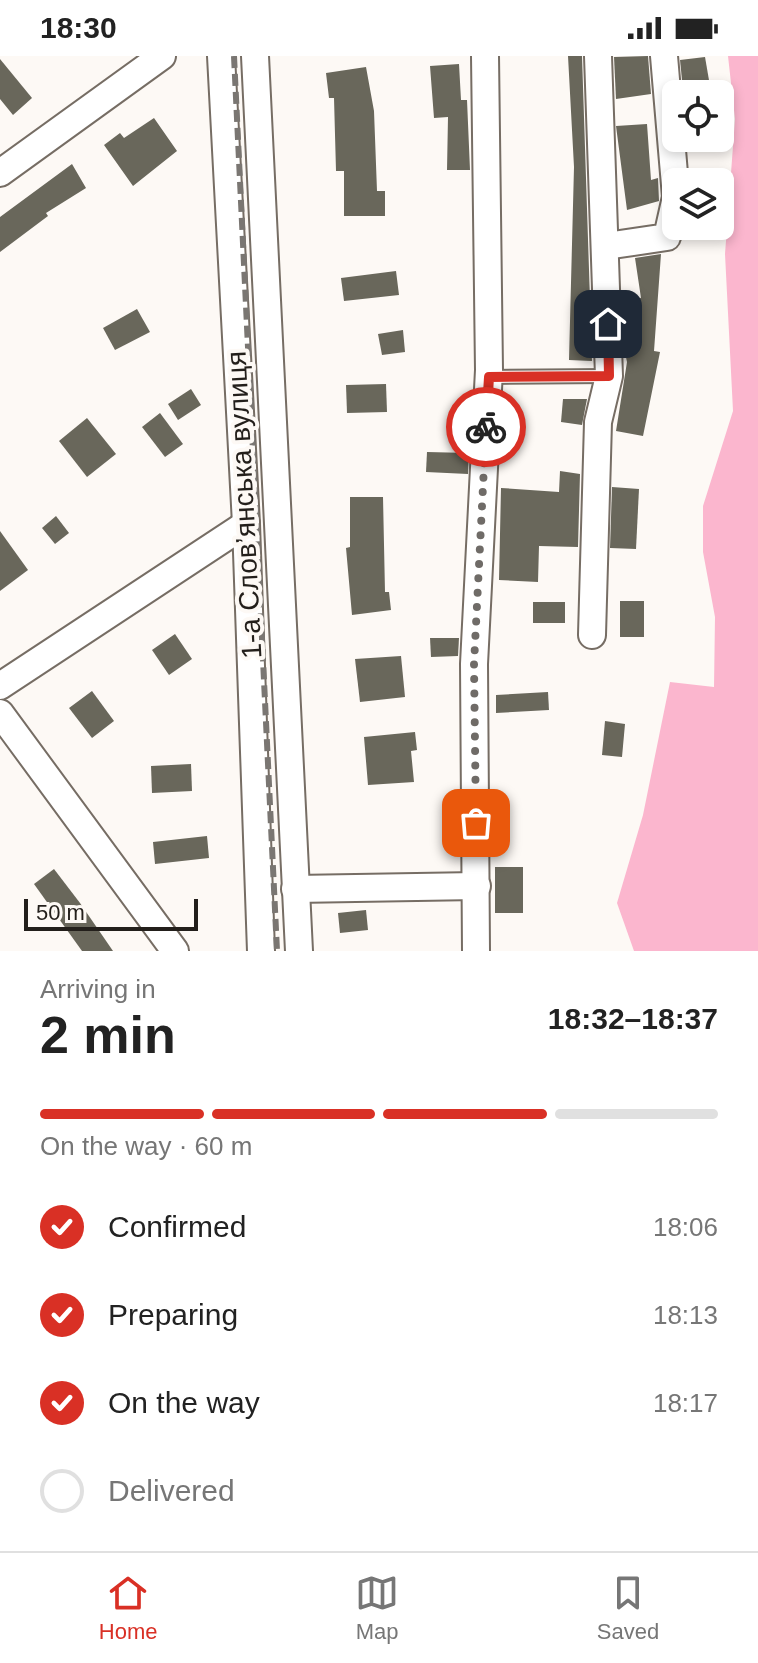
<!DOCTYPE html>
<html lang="en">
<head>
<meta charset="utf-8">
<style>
	:root { --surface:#fff; --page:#f6f6f6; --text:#222; --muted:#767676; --line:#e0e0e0; --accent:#d93025 }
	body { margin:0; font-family:Helvetica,sans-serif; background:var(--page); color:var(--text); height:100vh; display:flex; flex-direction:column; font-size:30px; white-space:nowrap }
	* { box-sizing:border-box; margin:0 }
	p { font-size:26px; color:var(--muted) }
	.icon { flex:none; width:44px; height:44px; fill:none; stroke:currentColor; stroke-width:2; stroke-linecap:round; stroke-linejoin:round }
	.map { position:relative; height:895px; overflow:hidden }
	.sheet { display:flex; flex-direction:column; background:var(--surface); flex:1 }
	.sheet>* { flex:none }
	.controls { position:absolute; left:662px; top:24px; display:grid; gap:16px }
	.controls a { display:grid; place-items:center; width:72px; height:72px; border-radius:12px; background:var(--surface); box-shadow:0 4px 12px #0003; font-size:40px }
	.scale { position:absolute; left:24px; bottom:20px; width:174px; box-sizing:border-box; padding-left:8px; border:4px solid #231f1b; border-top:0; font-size:22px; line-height:28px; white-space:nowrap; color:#231f1b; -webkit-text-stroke:6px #fdf9f5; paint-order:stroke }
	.pin { position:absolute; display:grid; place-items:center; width:68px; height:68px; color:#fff; margin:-34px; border-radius:16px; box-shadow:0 4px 12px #0006 }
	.courier { position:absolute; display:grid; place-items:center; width:80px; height:80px; margin:-40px; border:6px solid #d93025; border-radius:50%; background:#fff; color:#222; box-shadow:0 2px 10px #0007 }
	.summary em { font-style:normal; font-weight:700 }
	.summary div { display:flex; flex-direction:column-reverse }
	.summary { display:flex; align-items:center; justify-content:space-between; height:136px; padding:0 40px }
	h1 { font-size:52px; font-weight:700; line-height:60px }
	.bar { display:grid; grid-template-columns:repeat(4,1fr); gap:12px 8px; align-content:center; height:96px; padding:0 40px }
	.bar i { height:10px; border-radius:6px; background:var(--line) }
	.bar .current { background:var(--accent) }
	.bar p { grid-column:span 4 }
	ol { padding:0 40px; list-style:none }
	li { display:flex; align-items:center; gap:24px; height:88px }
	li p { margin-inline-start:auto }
	li .icon { padding:8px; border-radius:50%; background:var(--accent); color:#fff; stroke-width:4 }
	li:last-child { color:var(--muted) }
	li i { width:44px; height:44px; border:4px solid var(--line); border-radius:50% }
	.status { display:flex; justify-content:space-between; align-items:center; height:56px; padding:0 40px; background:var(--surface); direction:ltr }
	.status svg { height:22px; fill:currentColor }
	.tab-bar { display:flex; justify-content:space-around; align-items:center; height:112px; border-top:2px solid var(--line); background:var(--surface); font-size:22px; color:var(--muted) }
	.tab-bar a { display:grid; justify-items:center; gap:4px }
	.tab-bar .current { color:var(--accent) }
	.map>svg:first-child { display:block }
	.green { fill:#fbb6ce }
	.building { fill:#69675b }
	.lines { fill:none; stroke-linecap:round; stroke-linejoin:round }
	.lane-casing { stroke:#766d64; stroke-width:16 }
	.street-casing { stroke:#766d64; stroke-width:30 }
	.lane { stroke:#fff; stroke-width:12 }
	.street { stroke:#fff; stroke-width:26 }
	.rail { stroke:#7a7672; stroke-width:6; stroke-dasharray:12 6; stroke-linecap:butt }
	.done { stroke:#6f6b67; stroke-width:8; stroke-dasharray:0 14.4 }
	.route { stroke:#d93025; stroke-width:10 }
	.labels { text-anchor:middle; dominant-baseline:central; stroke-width:8; stroke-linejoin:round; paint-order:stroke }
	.street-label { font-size:28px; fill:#231f1b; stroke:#fdf9f5 }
</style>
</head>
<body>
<div class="status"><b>18:30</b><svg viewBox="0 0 49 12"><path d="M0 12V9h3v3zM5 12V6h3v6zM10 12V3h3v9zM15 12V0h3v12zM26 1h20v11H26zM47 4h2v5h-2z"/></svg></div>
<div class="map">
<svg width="758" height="895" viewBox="0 0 758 895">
	<rect width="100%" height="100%" fill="#fdf9f5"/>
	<polygon class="green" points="728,0 758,0 758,895 634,895 617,847 643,759 670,626 714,631 715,561 703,496 703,450 733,355 725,198 735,63"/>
	<g class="building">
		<polygon points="568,0 582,0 592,305 569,304 574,111"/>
		<polygon points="648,0 651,38 616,43 614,1"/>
		<polygon points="705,1 710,30 683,34 680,4"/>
		<polygon points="0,3 32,42 13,59 0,43"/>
		<polygon points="459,8 461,44 467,44 470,114 447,114 448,61 434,62 430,10"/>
		<polygon points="366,11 374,55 377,135 385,135 385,160 344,160 344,115 336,115 334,42 329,42 326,17"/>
		<polygon points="154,62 177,95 133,130 104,89 120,77 124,82"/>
		<polygon points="647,68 651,124 658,122 659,145 627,154 616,70"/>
		<polygon points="72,108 86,132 46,157 48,160 0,196 0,161"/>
		<polygon points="661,198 654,295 660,296 643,380 616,375 627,306 624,292 630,292 633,241 641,242 635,202"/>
		<polygon points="396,215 399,239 344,245 341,222"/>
		<polygon points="137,253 150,276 115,294 103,272"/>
		<polygon points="403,274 405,296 382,299 378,278"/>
		<polygon points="386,328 387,356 347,357 346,329"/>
		<polygon points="191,333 201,349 178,364 168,348"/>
		<polygon points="563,343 587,343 582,369 561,366"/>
		<polygon points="160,357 183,388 165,401 142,371"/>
		<polygon points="87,362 116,398 87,421 59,385"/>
		<polygon points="427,396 469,397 468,418 426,416"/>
		<polygon points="560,415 580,418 578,491 539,490 538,526 499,524 501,432 559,436"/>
		<polygon points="612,431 639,433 636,493 610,492"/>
		<polygon points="350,441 383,441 385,536 389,536 391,554 352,559 346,492 350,491"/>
		<polygon points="56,460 69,477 55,488 42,472"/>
		<polygon points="0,475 28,514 0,535"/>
		<rect x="620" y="545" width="24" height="36"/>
		<rect x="533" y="546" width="32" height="21"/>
		<polygon points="175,578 192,603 169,619 152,594"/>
		<polygon points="430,582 459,582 458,600 431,601"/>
		<polygon points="401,600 405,641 360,646 355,603"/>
		<polygon points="92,635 114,665 92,682 69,652"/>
		<polygon points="548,636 549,654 496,657 496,639"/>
		<polygon points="605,665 625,668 622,701 602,699"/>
		<polygon points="415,676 417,694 411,695 414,726 368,729 364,681"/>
		<polygon points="191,708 192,735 152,737 151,710"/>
		<polygon points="207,780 209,802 155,808 153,786"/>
		<rect x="495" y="811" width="28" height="46"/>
		<polygon points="54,813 80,847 113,895 82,895 34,828"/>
		<polygon points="366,854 368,874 340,877 338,857"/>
	</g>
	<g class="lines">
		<defs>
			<polyline id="lane" points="489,321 609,320"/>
			<g id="street">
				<polyline points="221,0 246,468 261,895"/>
				<polyline points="255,0 299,895"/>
				<polyline points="0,117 162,0"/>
				<polyline points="606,190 667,181 676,141 664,0"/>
				<polyline points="592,579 598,366 609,320 598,0"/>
				<polyline points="0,630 246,468"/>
				<polyline points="0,657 175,895"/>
				<polyline points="295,833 477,830"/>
				<polyline points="476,895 474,608 489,314 485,0"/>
			</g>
		</defs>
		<use href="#lane" class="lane-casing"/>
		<use href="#street" class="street-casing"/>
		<use href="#lane" class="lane"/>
		<use href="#street" class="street"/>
		<polyline class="rail" points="234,0 277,895"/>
	</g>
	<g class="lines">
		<polyline class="done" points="476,767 474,608 486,371"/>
		<polyline class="route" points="486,371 489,321 609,320 608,268"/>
	</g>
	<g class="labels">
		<g class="street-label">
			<text transform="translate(244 449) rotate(-93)">1-а Слов’янська вулиця</text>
		</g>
	</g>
</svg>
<div class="controls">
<a><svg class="icon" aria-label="locate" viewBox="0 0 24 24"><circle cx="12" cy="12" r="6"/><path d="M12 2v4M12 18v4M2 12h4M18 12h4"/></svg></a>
<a><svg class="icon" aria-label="layers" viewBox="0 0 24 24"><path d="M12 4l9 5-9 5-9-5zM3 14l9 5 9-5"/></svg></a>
</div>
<div class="scale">50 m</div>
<div class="pin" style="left:476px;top:767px;background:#ea580c"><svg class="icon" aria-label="bag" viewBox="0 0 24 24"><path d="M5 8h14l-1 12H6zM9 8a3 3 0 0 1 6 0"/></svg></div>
<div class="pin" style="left:608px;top:268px;background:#1f2937"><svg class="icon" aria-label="home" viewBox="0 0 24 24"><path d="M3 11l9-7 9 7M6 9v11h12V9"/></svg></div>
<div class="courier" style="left:486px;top:371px"><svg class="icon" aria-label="bike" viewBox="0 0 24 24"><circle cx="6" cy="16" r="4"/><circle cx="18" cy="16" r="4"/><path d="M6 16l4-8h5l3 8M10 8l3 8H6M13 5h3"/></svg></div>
</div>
<section class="sheet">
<div class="summary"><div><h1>2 min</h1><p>Arriving in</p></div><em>18:32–18:37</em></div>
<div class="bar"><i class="current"></i><i class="current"></i><i class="current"></i><i></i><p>On the way · 60 m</p></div>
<ol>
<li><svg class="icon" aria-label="check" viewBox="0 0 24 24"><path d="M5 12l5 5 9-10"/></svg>Confirmed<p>18:06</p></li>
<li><svg class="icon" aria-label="check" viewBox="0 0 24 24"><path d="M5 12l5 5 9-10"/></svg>Preparing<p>18:13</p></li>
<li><svg class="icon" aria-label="check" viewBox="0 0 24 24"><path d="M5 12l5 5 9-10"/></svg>On the way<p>18:17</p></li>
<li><i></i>Delivered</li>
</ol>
</section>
<nav class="tab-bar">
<a class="current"><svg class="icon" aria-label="home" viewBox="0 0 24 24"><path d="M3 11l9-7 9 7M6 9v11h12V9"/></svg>Home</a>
<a><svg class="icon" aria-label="map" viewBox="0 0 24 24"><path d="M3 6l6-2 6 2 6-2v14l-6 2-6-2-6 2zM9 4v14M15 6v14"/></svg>Map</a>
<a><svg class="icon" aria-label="saved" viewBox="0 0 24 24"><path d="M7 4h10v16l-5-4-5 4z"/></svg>Saved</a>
</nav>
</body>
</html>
